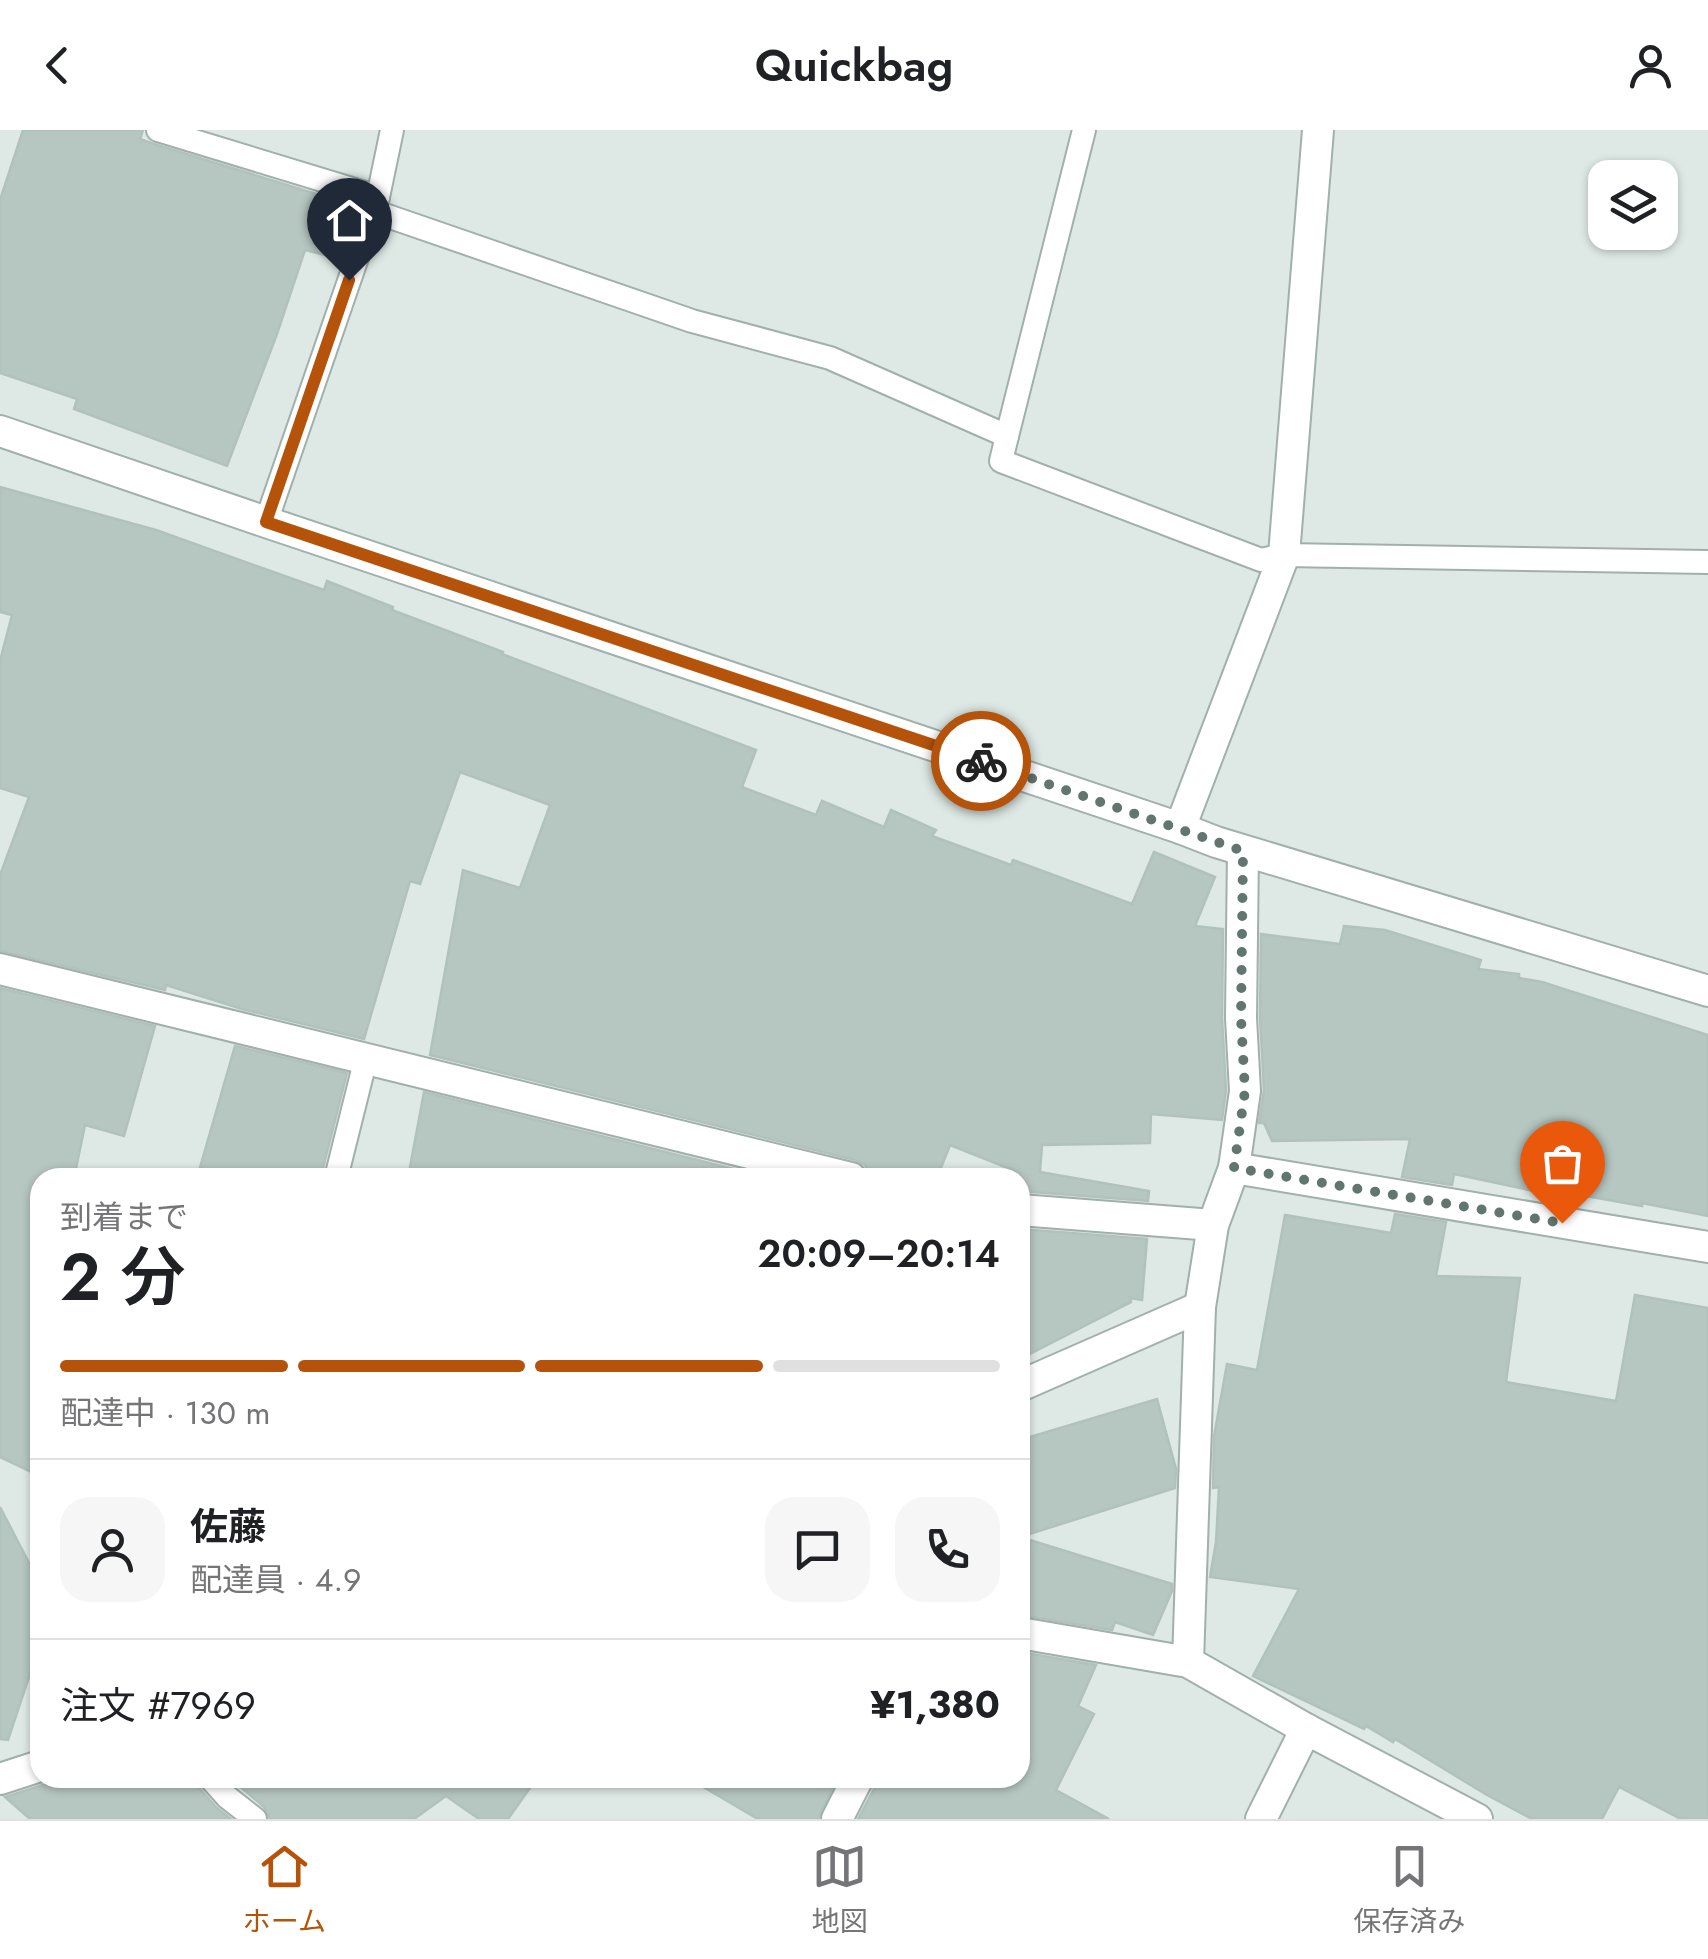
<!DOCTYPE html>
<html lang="ja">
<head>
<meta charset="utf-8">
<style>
	:root { --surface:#fff; --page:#f6f6f6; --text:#202124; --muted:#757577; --line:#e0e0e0; --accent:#b45309 }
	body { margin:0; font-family:Jost,"Noto Sans JP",sans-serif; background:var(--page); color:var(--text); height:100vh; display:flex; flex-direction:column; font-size:38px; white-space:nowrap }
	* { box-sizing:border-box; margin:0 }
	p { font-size:32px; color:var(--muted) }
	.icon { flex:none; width:55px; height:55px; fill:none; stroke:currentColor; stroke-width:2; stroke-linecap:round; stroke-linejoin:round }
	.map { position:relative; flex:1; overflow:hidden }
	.panel { position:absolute; left:30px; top:1038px; width:1000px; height:620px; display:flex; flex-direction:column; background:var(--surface); border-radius:30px; box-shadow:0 2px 8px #0004 }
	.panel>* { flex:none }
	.controls { position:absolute; left:1588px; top:30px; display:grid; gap:20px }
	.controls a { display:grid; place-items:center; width:90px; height:90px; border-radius:20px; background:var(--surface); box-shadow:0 2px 8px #0004; font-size:50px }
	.pin { position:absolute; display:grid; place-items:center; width:85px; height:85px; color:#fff; margin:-102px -42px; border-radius:50% 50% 50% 0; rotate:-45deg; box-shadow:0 0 10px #0007 }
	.pin .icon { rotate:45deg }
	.courier { position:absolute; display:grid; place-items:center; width:100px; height:100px; margin:-50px; border:8px solid #b45309; border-radius:50%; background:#fff; color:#222; box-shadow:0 2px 12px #0007 }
	.summary em { font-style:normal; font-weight:600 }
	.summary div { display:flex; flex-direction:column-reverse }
	.summary { display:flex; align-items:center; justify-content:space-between; height:170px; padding:0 30px }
	h1 { font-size:65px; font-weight:600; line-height:75px }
	.bar { display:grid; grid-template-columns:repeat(4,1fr); gap:15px 10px; align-content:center; height:120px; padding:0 30px }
	.bar i { height:12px; border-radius:8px; background:var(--line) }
	.bar .current { background:var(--accent) }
	.bar p { grid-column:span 4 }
	.line { display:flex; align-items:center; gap:25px; padding:0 30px; border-top:2px solid var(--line) }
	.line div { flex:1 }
	.round { display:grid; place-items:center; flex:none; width:105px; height:105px; border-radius:30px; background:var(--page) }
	header { display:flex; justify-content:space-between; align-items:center; height:130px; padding:0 30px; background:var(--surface); font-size:45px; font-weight:600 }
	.menu { display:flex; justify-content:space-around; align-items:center; height:140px; border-top:2px solid var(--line); background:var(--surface); font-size:28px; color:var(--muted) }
	.menu a { display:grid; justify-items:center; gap:5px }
	.menu .current { color:var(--accent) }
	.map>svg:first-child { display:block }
	.building { fill:#b6c6c1; stroke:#b1c2bc; stroke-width:2.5 }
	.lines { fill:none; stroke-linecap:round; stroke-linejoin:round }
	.service-casing { stroke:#a1b0ac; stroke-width:26 }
	.minor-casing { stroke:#a1b0ac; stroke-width:34 }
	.service { stroke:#fff; stroke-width:22 }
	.minor { stroke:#fff; stroke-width:30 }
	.done { stroke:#627671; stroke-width:10; stroke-dasharray:0 18 }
	.route { stroke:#b45309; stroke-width:12 }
</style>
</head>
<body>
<header><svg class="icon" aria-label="back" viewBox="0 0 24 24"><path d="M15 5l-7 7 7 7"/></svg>Quickbag<svg class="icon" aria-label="person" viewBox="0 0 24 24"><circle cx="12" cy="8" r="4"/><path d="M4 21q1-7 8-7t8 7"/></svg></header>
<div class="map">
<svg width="1708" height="1689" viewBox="0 0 1708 1689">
	<rect width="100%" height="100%" fill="#dee9e5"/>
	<g class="building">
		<polygon points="23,0 143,0 140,9 154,14 359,77 341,129 305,120 277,204 227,336 74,279 77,269 0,243 0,70"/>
		<polygon points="0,357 156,400 324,460 327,451 393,477 392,480 503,522 502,524 756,620 742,657 816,685 822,671 884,697 891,680 936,700 932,706 1011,735 1013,730 1132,774 1154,722 1215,747 1195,796 1223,799 1222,888 1226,960 1222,990 1151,984 1150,1013 1042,1015 1040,1042 1149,1061 1148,1071 1020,1061 1020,1043 950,1015 937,1048 869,1048 865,1035 855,1030 430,925 463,740 520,758 550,675 460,642 420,754 410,751 364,909 242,879 166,855 165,860 0,821 0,745 29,667 0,658 0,531 12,485 0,482"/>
		<polygon points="1344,796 1385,800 1481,830 1478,839 1519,844 1519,848 1542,852 1708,905 1708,1086 1642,1073 1642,1076 1569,1063 1567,1068 1454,1044 1452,1055 1402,1047 1410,1009 1272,1011 1264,993 1259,993 1264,960 1260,888 1261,804 1340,814"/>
		<polygon points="0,858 155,896 124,1006 85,995 74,1048 40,1048 40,1346 0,1327"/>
		<polygon points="235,916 347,943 321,1046 259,1039 256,1048 197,1048"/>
		<polygon points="424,962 770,1048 408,1048"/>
		<polygon points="1395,1084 1446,1092 1436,1146 1520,1148 1506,1252 1616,1271 1635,1165 1708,1178 1708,1689 1681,1689 1619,1657 1602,1689 1532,1689 1487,1665 1395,1609 1393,1612 1366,1596 1364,1599 1253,1546 1299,1459 1210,1447 1216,1412 1219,1357 1213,1358 1214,1306 1227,1234 1257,1240 1285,1085 1391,1103"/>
		<polygon points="1020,1099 1147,1109 1142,1170 1130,1168 1131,1172 1020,1229"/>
		<polygon points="1157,1269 1176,1339 1175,1358 1020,1407 1020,1310"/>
		<polygon points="0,1377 40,1454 40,1514 8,1610 0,1609"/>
		<polygon points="1020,1407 1172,1454 1172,1461 1153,1505 1115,1492 1112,1500 1020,1485"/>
		<polygon points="1020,1522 1096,1535 1078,1576 1094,1584 1056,1660 1109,1689 858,1689 875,1657 877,1648 1020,1648"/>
		<polygon points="54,1648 195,1648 199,1658 216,1677 231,1689 30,1689 5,1667 46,1654"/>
		<polygon points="230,1648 537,1648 508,1689 479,1689 446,1666 414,1689 270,1689 264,1677"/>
		<polygon points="688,1648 817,1648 833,1657 818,1689 758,1689"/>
	</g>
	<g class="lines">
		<defs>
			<g id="service">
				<polyline points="158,0 378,67"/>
				<polyline points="373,81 692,191 830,228 1007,306 1084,0"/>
				<polyline points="1007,306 1001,331 1261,430 1284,425 1708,432"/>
				<polyline points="266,392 378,67 392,0"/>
				<polyline points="336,1048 366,928"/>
				<polyline points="210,1648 227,1667 255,1689"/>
			</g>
			<g id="minor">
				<polyline points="0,301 266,392 1180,698 1216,712 1708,861"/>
				<polyline points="1180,698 1284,425 1318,0"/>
				<polyline points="0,839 851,1048"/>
				<polyline points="1234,1038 1245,961 1241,888 1243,721"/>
				<polyline points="1020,1080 1213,1095"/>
				<polyline points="1020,1256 1200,1177"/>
				<polyline points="1020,1503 1188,1532 1306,1599 1477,1689"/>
				<polyline points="1188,1532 1200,1177 1213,1095 1234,1038 1708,1117"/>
				<polyline points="0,1649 40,1636"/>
				<polyline points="837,1689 858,1648"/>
				<polyline points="1261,1689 1306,1599"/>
			</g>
		</defs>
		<use href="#service" class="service-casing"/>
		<use href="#minor" class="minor-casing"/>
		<use href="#service" class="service"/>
		<use href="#minor" class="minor"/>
	</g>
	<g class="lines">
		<polyline class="done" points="981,631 1243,721 1241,888 1245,961 1234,1038 1562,1093"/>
		<polyline class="route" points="349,150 266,392 981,631"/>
	</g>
</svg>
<div class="controls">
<a><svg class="icon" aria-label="layers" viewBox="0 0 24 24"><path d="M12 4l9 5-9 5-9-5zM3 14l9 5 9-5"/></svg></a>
</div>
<div class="pin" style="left:1562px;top:1093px;background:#ea580c"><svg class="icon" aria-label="bag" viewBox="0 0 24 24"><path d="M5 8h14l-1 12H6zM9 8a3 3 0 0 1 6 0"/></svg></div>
<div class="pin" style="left:349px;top:150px;background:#1f2937"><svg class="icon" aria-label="home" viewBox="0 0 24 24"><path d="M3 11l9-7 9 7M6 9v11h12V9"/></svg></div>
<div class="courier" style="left:981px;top:631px"><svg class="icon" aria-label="bike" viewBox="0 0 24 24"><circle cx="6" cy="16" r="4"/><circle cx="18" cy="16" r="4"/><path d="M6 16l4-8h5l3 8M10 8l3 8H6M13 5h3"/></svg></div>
<section class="panel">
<div class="summary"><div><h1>2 分</h1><p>到着まで</p></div><em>20:09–20:14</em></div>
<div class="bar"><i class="current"></i><i class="current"></i><i class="current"></i><i></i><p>配達中 · 130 m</p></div>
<div class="line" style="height:180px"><a class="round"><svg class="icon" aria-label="person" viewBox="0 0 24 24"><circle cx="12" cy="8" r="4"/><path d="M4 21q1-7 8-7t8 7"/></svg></a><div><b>佐藤</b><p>配達員 · 4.9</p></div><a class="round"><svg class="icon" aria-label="chat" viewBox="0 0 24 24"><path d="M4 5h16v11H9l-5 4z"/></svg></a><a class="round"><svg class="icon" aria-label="phone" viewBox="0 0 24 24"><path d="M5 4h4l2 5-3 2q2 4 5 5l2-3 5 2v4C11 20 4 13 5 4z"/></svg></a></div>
<div class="line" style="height:130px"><div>注文 #7969</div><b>¥1,380</b></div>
</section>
</div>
<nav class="menu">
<a class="current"><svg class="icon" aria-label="home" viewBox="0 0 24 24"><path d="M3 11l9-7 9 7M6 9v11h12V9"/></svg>ホーム</a>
<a><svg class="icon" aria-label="map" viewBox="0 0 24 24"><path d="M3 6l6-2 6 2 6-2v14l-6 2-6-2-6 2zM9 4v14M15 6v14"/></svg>地図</a>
<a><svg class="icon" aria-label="saved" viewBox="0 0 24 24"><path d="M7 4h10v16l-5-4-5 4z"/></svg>保存済み</a>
</nav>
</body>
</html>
